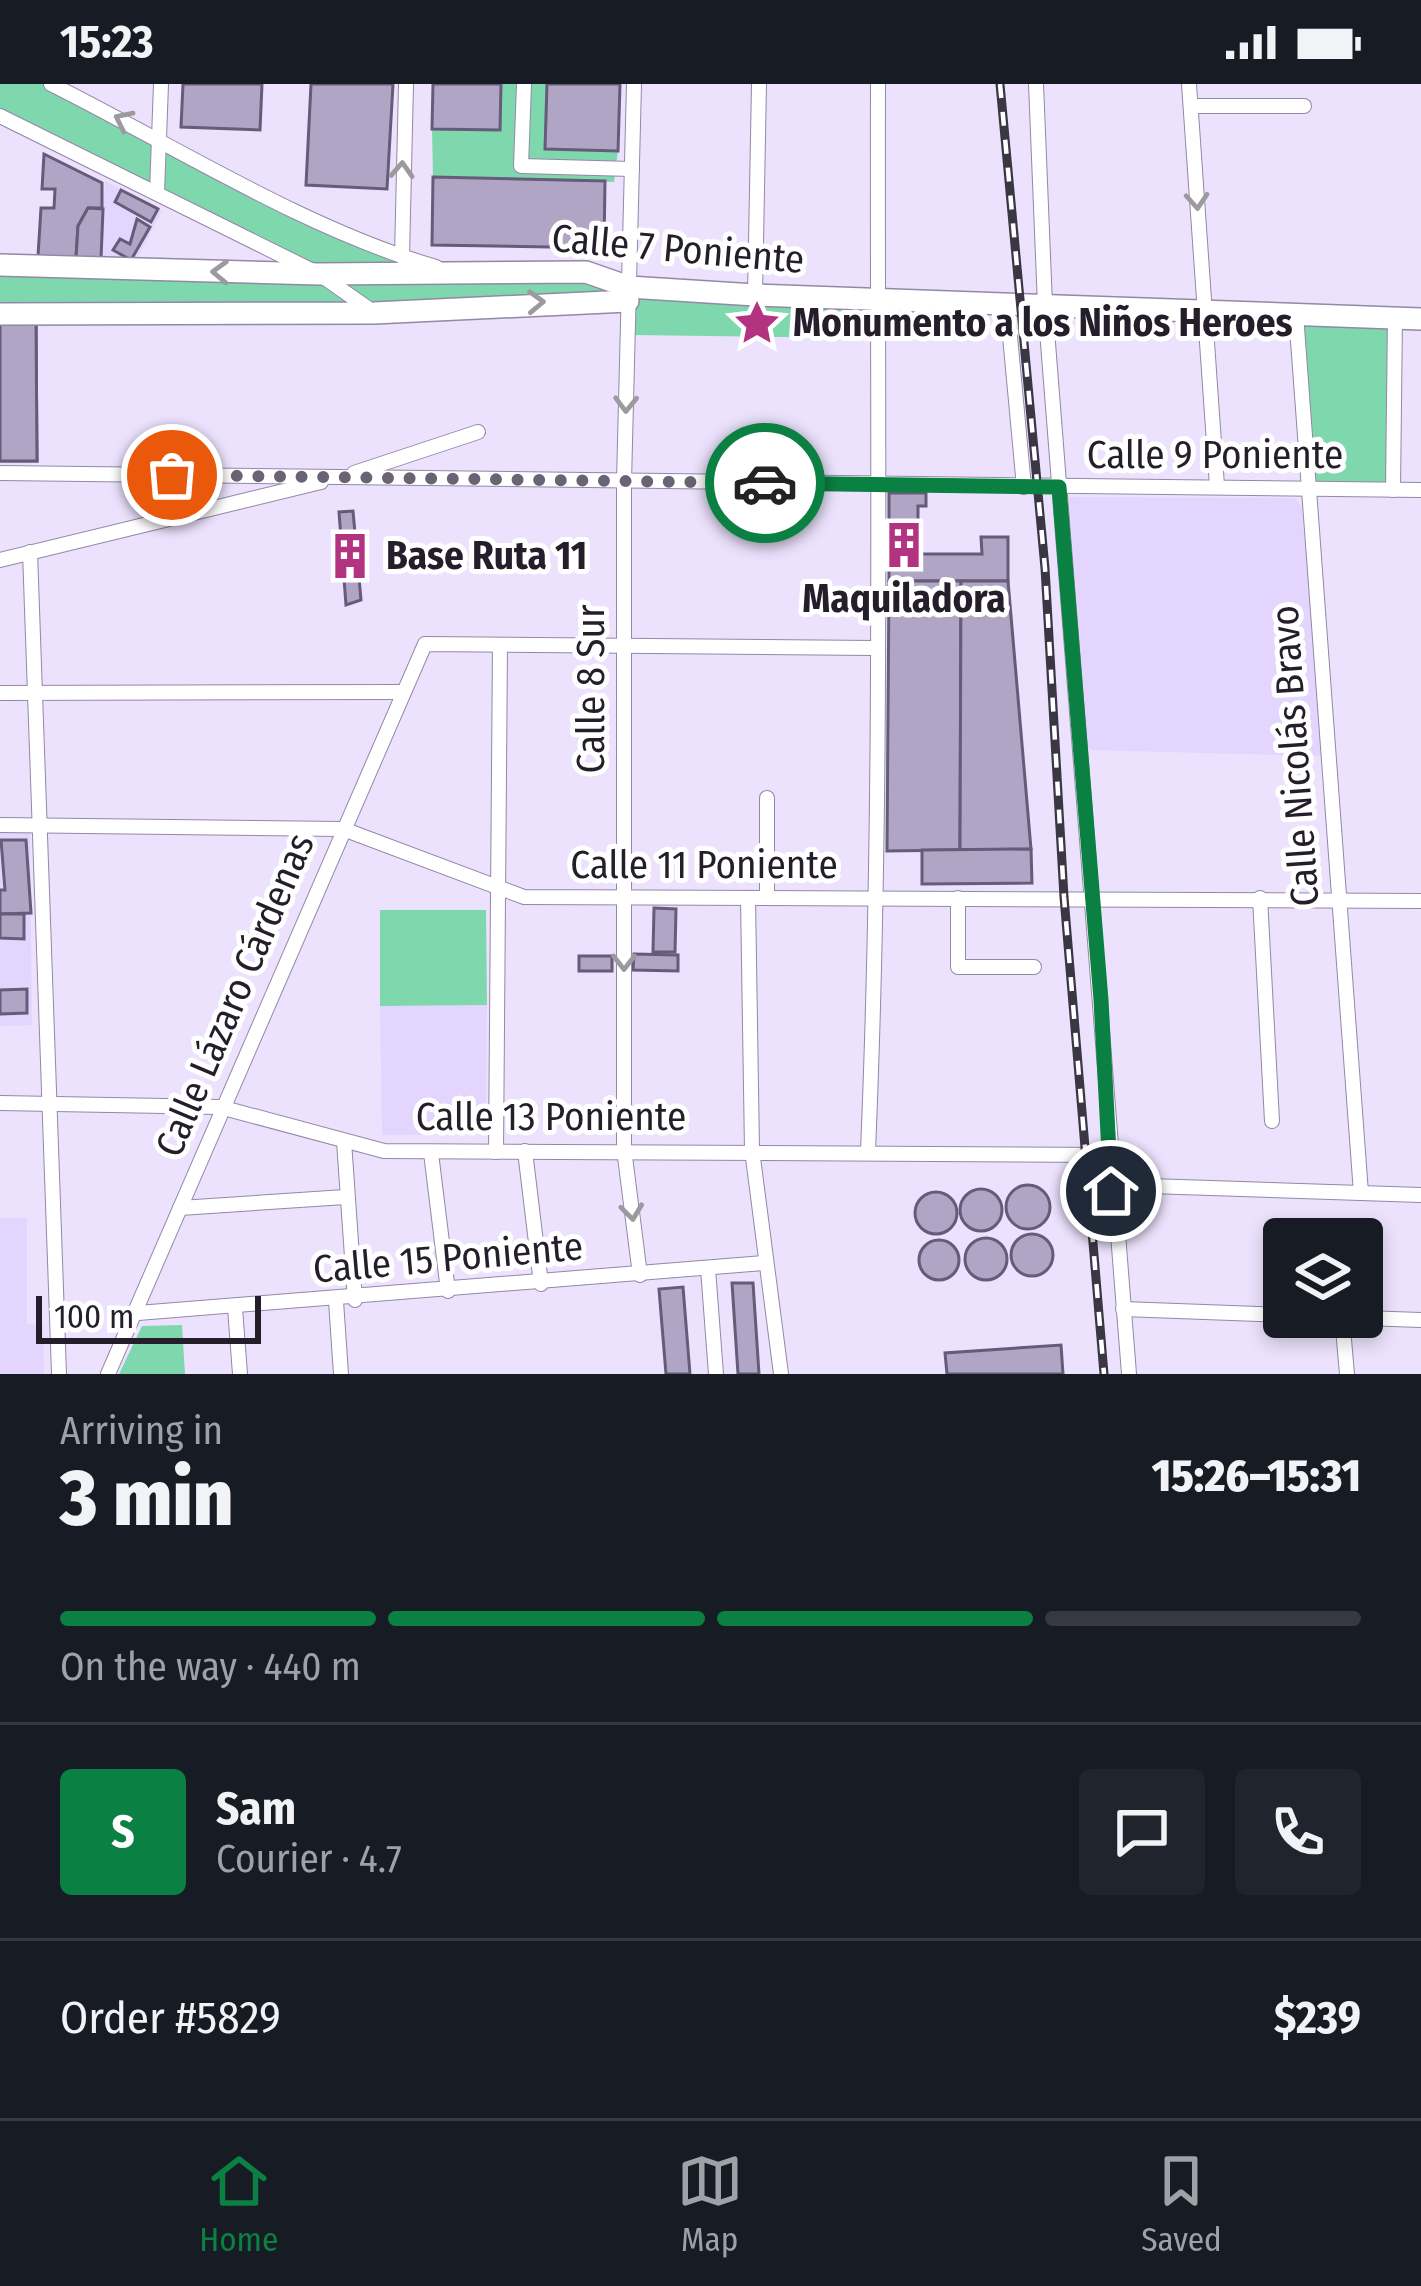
<!DOCTYPE html>
<html lang="en">
<head>
<meta charset="utf-8">
<style>
	:root { --surface:#171b24; --page:#20242c; --text:#f1f3f6; --muted:#9ea1a6; --line:#363941; --accent:#0b8043 }
	body { margin:0; font-family:"Fira Sans Condensed",sans-serif; background:var(--page); color:var(--text); height:100vh; display:flex; flex-direction:column; font-size:45px; white-space:nowrap }
	* { box-sizing:border-box; margin:0 }
	p { font-size:39px; color:var(--muted) }
	.icon { flex:none; width:66px; height:66px; fill:none; stroke:currentColor; stroke-width:2; stroke-linecap:round; stroke-linejoin:round }
	.map { position:relative; height:1290px; overflow:hidden }
	.drawer { display:flex; flex-direction:column; background:var(--surface); flex:1 }
	.drawer>* { flex:none }
	.tools { position:absolute; left:1263px; top:1134px; display:grid; gap:24px }
	.tools a { display:grid; place-items:center; width:120px; height:120px; border-radius:12px; background:var(--surface); box-shadow:0 6px 18px #0003; font-size:60px }
	.scale { position:absolute; left:36px; bottom:30px; width:225px; box-sizing:border-box; padding-left:12px; border:6px solid #231e2a; border-top:0; font-size:33px; line-height:42px; white-space:nowrap; color:#231e2a; -webkit-text-stroke:9px #fff; paint-order:stroke }
	.pin { position:absolute; display:grid; place-items:center; width:102px; height:102px; color:#fff; margin:-51px; border:6px solid #fff; border-radius:50%; box-shadow:0 3px 12px #0007 }
	.courier { position:absolute; display:grid; place-items:center; width:120px; height:120px; margin:-60px; border:9px solid #0b8043; border-radius:50%; background:#fff; color:#222; box-shadow:0 3px 15px #0007 }
	.summary em { font-style:normal; font-weight:800 }
	.summary div { display:flex; flex-direction:column-reverse }
	.summary { display:flex; align-items:center; justify-content:space-between; height:204px; padding:0 60px }
	h1 { font-size:78px; font-weight:800; line-height:90px }
	.bar { display:grid; grid-template-columns:repeat(4,1fr); gap:18px 12px; align-content:center; height:144px; padding:0 60px }
	.bar i { height:15px; border-radius:9px; background:var(--line) }
	.bar .on { background:var(--accent) }
	.bar p { grid-column:span 4 }
	.line { display:flex; align-items:center; gap:30px; padding:0 60px; border-top:3px solid var(--line) }
	.line div { flex:1 }
	.round { display:grid; place-items:center; flex:none; width:126px; height:126px; border-radius:12px; background:var(--page) }
	.status { display:flex; justify-content:space-between; align-items:center; height:84px; padding:0 60px; background:var(--surface); direction:ltr }
	.status svg { height:33px; fill:currentColor }
	.tab-bar { display:flex; justify-content:space-around; align-items:center; height:168px; border-top:3px solid var(--line); background:var(--surface); font-size:33px; color:var(--muted) }
	.tab-bar a { display:grid; justify-items:center; gap:6px }
	.tab-bar .on { color:var(--accent) }
	.map>svg:first-child { display:block }
	.built { fill:#e4d5fe }
	.green { fill:#7fd7ae }
	.building { fill:#b1a5c5; stroke:#665b78; stroke-width:3 }
	.lines { fill:none; stroke-linecap:round; stroke-linejoin:round }
	.minor-casing { stroke:#9388a6; stroke-width:16 }
	.secondary-casing { stroke:#9388a6; stroke-width:24 }
	.minor { stroke:#fff; stroke-width:14 }
	.secondary { stroke:#fff; stroke-width:21 }
	.rail-casing { stroke:#3b3644; stroke-width:9 }
	.rail { stroke:#fff; stroke-width:4.5; stroke-dasharray:14; stroke-linecap:butt }
	.oneway { stroke:#9c9a9f }
	.done { stroke:#696374; stroke-width:12; stroke-dasharray:0 21.6 }
	.route { stroke:#0b8043; stroke-width:15 }
	.labels { text-anchor:middle; dominant-baseline:central; stroke-width:10; stroke-linejoin:round; paint-order:stroke }
	.street-label { font-size:39px; fill:#231e2a; stroke:#fff }
	.poi-label { font-size:39px; font-weight:bold; fill:#231e2a; stroke:#fff; text-anchor:start }
</style>
</head>
<body>
<div class="status"><b>15:23</b><svg viewBox="0 0 49 12"><path d="M0 12V9h3v3zM5 12V6h3v6zM10 12V3h3v9zM15 12V0h3v12zM26 1h20v11H26zM47 4h2v5h-2z"/></svg></div>
<div class="map">
<svg width="1421" height="1290" viewBox="0 0 1421 1290">
	<rect width="100%" height="100%" fill="#ece2fd"/>
	<g class="built">
		<polygon points="105,97 162,127 136,177 101,175"/>
		<polygon points="1069,413 1295,414 1302,423 1322,672 1088,666"/>
		<polygon points="30,748 32,941 0,942 0,749"/>
		<polygon points="487,921 486,1051 382,1051 380,922"/>
		<polygon points="0,1134 27,1134 27,1240 43,1241 44,1290 0,1290"/>
	</g>
	<g class="green">
		<polygon points="0,0 47,0 397,177 394,188 313,180 0,30"/>
		<polygon points="502,0 547,0 545,64 618,67 614,98 433,93 432,45 500,46"/>
		<polygon points="0,182 585,189 624,215 0,229"/>
		<polygon points="631,208 871,217 870,254 633,251"/>
		<polygon points="1299,235 1390,236 1390,399 1311,401"/>
		<polygon points="380,826 486,826 487,921 380,922"/>
		<polygon points="182,1241 185,1290 119,1290 142,1242"/>
	</g>
	<g class="building">
		<polygon points="183,0 262,0 260,46 181,43"/>
		<polygon points="311,0 393,0 387,105 306,101"/>
		<polygon points="433,0 501,0 500,46 432,45"/>
		<polygon points="547,0 620,0 618,67 545,65"/>
		<polygon points="44,70 102,99 102,124 88,124 78,142 76,174 38,172 41,124 54,124 55,105 42,105"/>
		<polygon points="433,93 605,97 604,164 432,161"/>
		<polygon points="121,106 158,125 151,138 115,118"/>
		<polygon points="88,124 103,125 101,175 76,174 78,142"/>
		<polygon points="137,135 150,143 131,176 113,166 120,155 130,160"/>
		<polygon points="0,237 36,237 37,377 0,377 0,361 21,361 20,253 0,253"/>
		<polygon points="0,237 36,237 37,377 0,377"/>
		<polygon points="889,409 926,409 926,422 918,422 918,470 982,470 981,453 1008,453 1008,497 889,497"/>
		<polygon points="353,427 361,516 346,521 339,428"/>
		<polygon points="889,497 961,497 960,766 887,767"/>
		<polygon points="961,497 1008,497 1031,765 960,766"/>
		<polygon points="1,756 26,756 31,829 0,830 0,806 5,806"/>
		<polygon points="1031,765 1032,799 922,800 922,766"/>
		<polygon points="654,824 676,825 675,868 653,868"/>
		<polygon points="0,830 24,830 24,855 0,854"/>
		<polygon points="634,870 678,871 678,887 633,886"/>
		<rect x="579" y="872" width="33" height="15"/>
		<polygon points="27,905 27,929 0,930 0,906"/>
		<circle cx="1028" cy="1123" r="22"/>
		<circle cx="981" cy="1126" r="21"/>
		<circle cx="936" cy="1129" r="21"/>
		<circle cx="1032" cy="1171" r="21"/>
		<circle cx="986" cy="1175" r="21"/>
		<circle cx="939" cy="1176" r="20"/>
		<polygon points="732,1199 753,1199 759,1290 738,1290"/>
		<polygon points="683,1203 690,1290 666,1290 659,1205"/>
		<polygon points="1061,1261 1063,1290 947,1290 945,1269"/>
	</g>
	<g class="lines">
		<defs>
			<g id="minor">
				<path d="M51 0C173 61 305 145 436 183"/>
				<polyline points="524,0 521,82 632,85"/>
				<polyline points="634,0 624,398 624,1065 640,1191"/>
				<polyline points="1036,0 1045,221 1129,1290"/>
				<polyline points="1189,0 1217,402"/>
				<polyline points="1191,22 1304,22"/>
				<polyline points="0,32 319,190 372,227"/>
				<polyline points="157,109 161,0"/>
				<polyline points="402,173 406,0"/>
				<polyline points="755,211 759,0"/>
				<polyline points="1007,220 1024,403"/>
				<polyline points="1296,230 1361,1109"/>
				<polyline points="0,389 1421,406"/>
				<polyline points="354,389 478,348"/>
				<polyline points="1393,406 1395,233"/>
				<polyline points="30,468 59,1290"/>
				<polyline points="0,476 321,398"/>
				<polyline points="0,609 403,608"/>
				<polyline points="767,714 767,814"/>
				<polyline points="0,741 343,745 524,813 1421,817"/>
				<polyline points="748,814 752,1066 781,1290"/>
				<polyline points="958,814 958,883 1034,883"/>
				<polyline points="1260,814 1272,1037"/>
				<polyline points="0,1019 220,1023 384,1067 1109,1071"/>
				<polyline points="344,1057 355,1216"/>
				<polyline points="525,1067 541,1200"/>
				<path d="M868 1067C883 712 877 356 878 0"/>
				<polyline points="496,1068 500,561"/>
				<polyline points="431,1069 448,1207"/>
				<polyline points="1111,1107 1149,1102 1421,1111"/>
				<polyline points="180,1124 345,1113"/>
				<polyline points="708,1185 716,1290"/>
				<polyline points="336,1217 341,1290"/>
				<polyline points="235,1224 240,1290"/>
				<polyline points="1123,1225 1284,1231"/>
				<polyline points="138,1229 764,1179"/>
				<polyline points="1334,1233 1421,1236"/>
				<polyline points="1342,1233 1347,1290"/>
				<polyline points="108,1290 425,560 874,564"/>
			</g>
			<g id="secondary">
				<polyline points="0,181 319,190 586,188 629,203 755,211 1421,235"/>
				<polyline points="0,230 374,229 628,217"/>
			</g>
		</defs>
		<use href="#minor" class="minor-casing"/>
		<use href="#secondary" class="secondary-casing"/>
		<use href="#minor" class="minor"/>
		<use href="#secondary" class="secondary"/>
		<defs>
			<polyline id="rail" points="1000,0 1045,484 1064,813 1104,1290"/>
		</defs>
		<use href="#rail" class="rail-casing"/>
		<use href="#rail" class="rail"/>
	</g>
	<defs><path id="oneway-chevron" d="M-2-3.5L2.5 0L-2 3.5" fill="none" stroke-width="1.6" stroke-linecap="round" stroke-linejoin="round" transform="scale(3)"/></defs>
	<g class="oneway">
		<use href="#oneway-chevron" transform="translate(123 36) rotate(-154)"/>
		<use href="#oneway-chevron" transform="translate(402 86) rotate(-87)"/>
		<use href="#oneway-chevron" transform="translate(1197 117) rotate(86)"/>
		<use href="#oneway-chevron" transform="translate(220 188) rotate(-178)"/>
		<use href="#oneway-chevron" transform="translate(536 218) rotate(-2)"/>
		<use href="#oneway-chevron" transform="translate(626 320) rotate(91)"/>
		<use href="#oneway-chevron" transform="translate(624 878) rotate(90)"/>
		<use href="#oneway-chevron" transform="translate(632 1128) rotate(83)"/>
	</g>
	<g class="lines">
		<polyline class="done" points="172,391 765,399"/>
		<polyline class="route" points="765,399 1059,403 1101,916 1111,1107"/>
	</g>
	<defs>
		<symbol id="sight-bare" viewBox="-9 -9 18 18"><path d="M0-6L1.8-2.2L6-1.7L2.9 1.2L3.7 5.4L0 3.3L-3.7 5.4L-2.9 1.2L-6-1.7L-1.8-2.2Z" fill="#b23380" stroke="#fff" stroke-width="2.5" paint-order="stroke"/></symbol>
		<symbol id="building-bare" viewBox="-9 -9 18 18"><path d="M-4-6H4V6H1V3H-1V6H-4ZM-2.5-4.3h1.7v1.8h-1.7ZM.8-4.3h1.7v1.8H.8ZM-2.5-1h1.7V.8h-1.7ZM.8-1h1.7V.8H.8Z" fill="#b23380" stroke="#fff" stroke-width="2.5" paint-order="stroke"/></symbol>
	</defs>
	<g fill-rule="evenodd">
		<use href="#sight-bare" x="724" y="206" width="66" height="66"/>
		<use href="#building-bare" x="871" y="428" width="66" height="66"/>
		<use href="#building-bare" x="317" y="439" width="66" height="66"/>
	</g>
	<g class="labels">
		<g class="street-label">
			<text transform="translate(678 165) rotate(5)">Calle 7 Poniente</text>
			<text x="1215" y="371">Calle 9 Poniente</text>
			<text transform="translate(591 605) rotate(-90)">Calle 8 Sur</text>
			<text transform="translate(1295 672) rotate(-94)">Calle Nicolás Bravo</text>
			<text x="704" y="781">Calle 11 Poniente</text>
			<text transform="translate(235 911) rotate(-67)">Calle Lázaro Cárdenas</text>
			<text x="551" y="1033">Calle 13 Poniente</text>
			<text transform="translate(448 1174) rotate(-5)">Calle 15 Poniente</text>
		</g>
		<g class="poi-label">
			<text x="793" y="239">Monumento a los Niños Heroes</text>
			<text x="386" y="472">Base Ruta 11</text>
			<text x="904" y="515" text-anchor="middle">Maquiladora</text>
		</g>
	</g>
</svg>
<div class="tools">
<a><svg class="icon" aria-label="layers" viewBox="0 0 24 24"><path d="M12 4l9 5-9 5-9-5zM3 14l9 5 9-5"/></svg></a>
</div>
<div class="scale">100 m</div>
<div class="pin" style="left:172px;top:391px;background:#ea580c"><svg class="icon" aria-label="bag" viewBox="0 0 24 24"><path d="M5 8h14l-1 12H6zM9 8a3 3 0 0 1 6 0"/></svg></div>
<div class="pin" style="left:1111px;top:1107px;background:#1f2937"><svg class="icon" aria-label="home" viewBox="0 0 24 24"><path d="M3 11l9-7 9 7M6 9v11h12V9"/></svg></div>
<div class="courier" style="left:765px;top:399px"><svg class="icon" aria-label="car" viewBox="0 0 24 24"><path d="M5 17H2v-5l4-1 3-4h7l3 4 3 1v5h-3M9 17h6M6 11h13"/><circle cx="7" cy="17" r="2"/><circle cx="17" cy="17" r="2"/></svg></div>
</div>
<section class="drawer">
<div class="summary"><div><h1>3 min</h1><p>Arriving in</p></div><em>15:26–15:31</em></div>
<div class="bar"><i class="on"></i><i class="on"></i><i class="on"></i><i></i><p>On the way · 440 m</p></div>
<div class="line" style="height:216px"><b class="round" style="background:var(--accent);color:#fff">S</b><div><b>Sam</b><p>Courier · 4.7</p></div><a class="round"><svg class="icon" aria-label="chat" viewBox="0 0 24 24"><path d="M4 5h16v11H9l-5 4z"/></svg></a><a class="round"><svg class="icon" aria-label="phone" viewBox="0 0 24 24"><path d="M5 4h4l2 5-3 2q2 4 5 5l2-3 5 2v4C11 20 4 13 5 4z"/></svg></a></div>
<div class="line" style="height:156px"><div>Order #5829</div><b>$239</b></div>
</section>
<nav class="tab-bar">
<a class="on"><svg class="icon" aria-label="home" viewBox="0 0 24 24"><path d="M3 11l9-7 9 7M6 9v11h12V9"/></svg>Home</a>
<a><svg class="icon" aria-label="map" viewBox="0 0 24 24"><path d="M3 6l6-2 6 2 6-2v14l-6 2-6-2-6 2zM9 4v14M15 6v14"/></svg>Map</a>
<a><svg class="icon" aria-label="saved" viewBox="0 0 24 24"><path d="M7 4h10v16l-5-4-5 4z"/></svg>Saved</a>
</nav>
</body>
</html>
